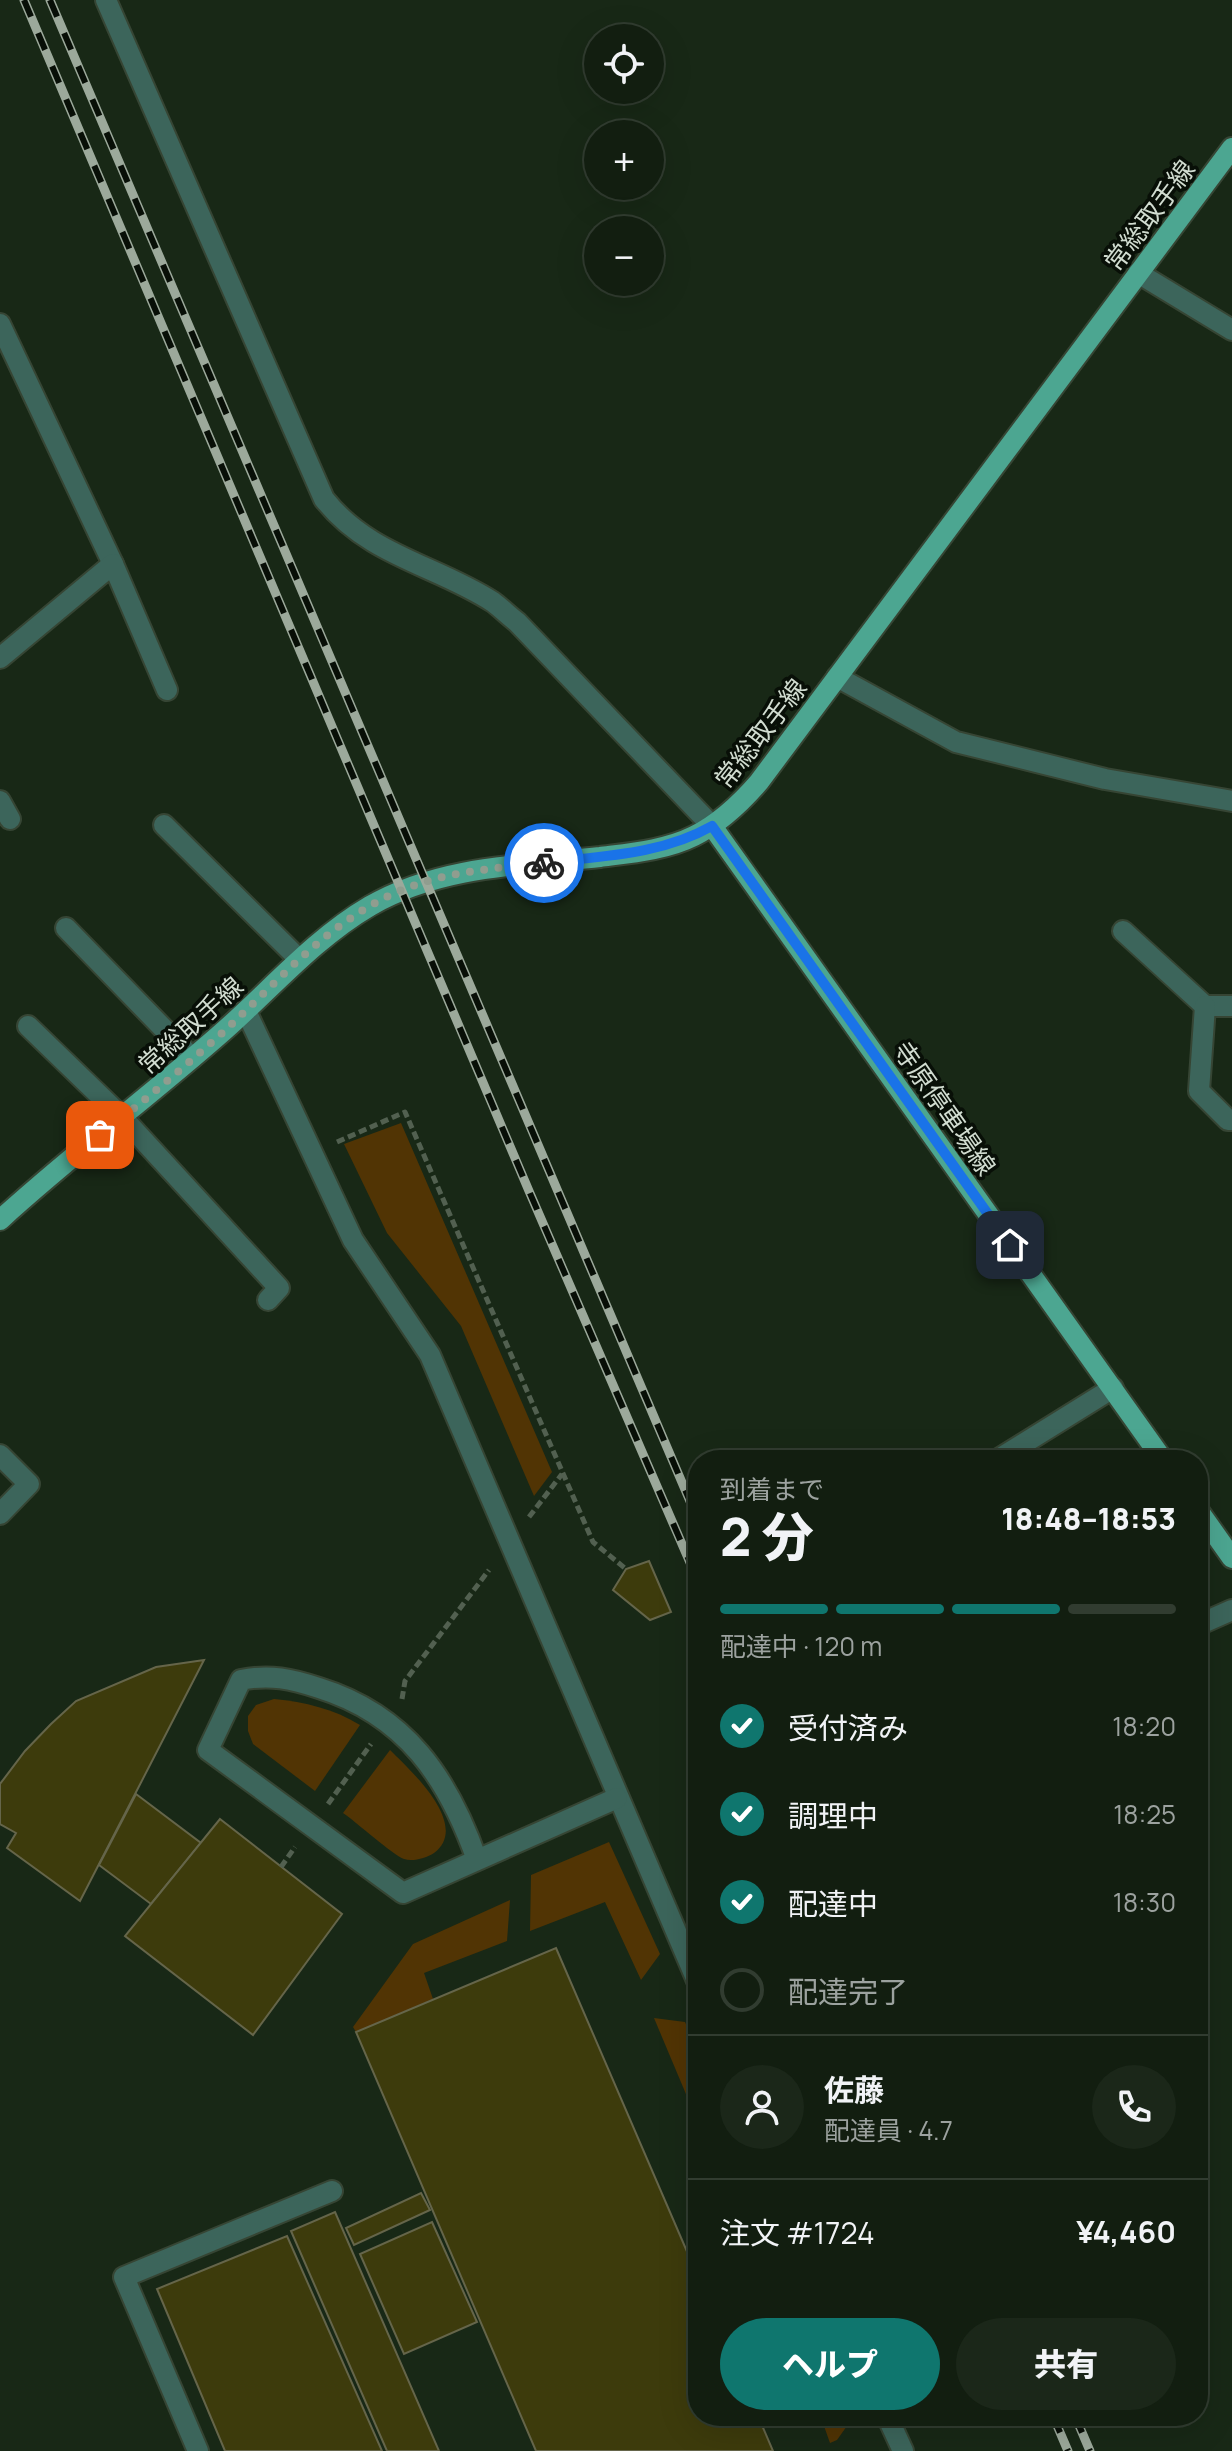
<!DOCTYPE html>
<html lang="ja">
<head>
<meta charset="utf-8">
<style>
	:root { --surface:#121e10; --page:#1b2719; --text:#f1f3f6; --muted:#9ca29f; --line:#313c30; --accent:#0f766e }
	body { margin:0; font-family:Manrope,"Noto Sans JP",sans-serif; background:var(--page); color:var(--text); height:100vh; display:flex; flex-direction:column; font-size:30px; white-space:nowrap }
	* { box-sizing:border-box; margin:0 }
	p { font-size:26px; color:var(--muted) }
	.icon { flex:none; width:44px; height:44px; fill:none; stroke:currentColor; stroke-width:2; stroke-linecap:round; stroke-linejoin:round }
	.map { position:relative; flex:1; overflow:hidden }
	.side { position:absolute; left:688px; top:1450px; width:520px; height:976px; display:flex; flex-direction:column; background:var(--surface); border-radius:32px; box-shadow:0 8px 32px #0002,0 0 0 2px var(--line) }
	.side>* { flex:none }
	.fabs { position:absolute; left:584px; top:24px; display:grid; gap:16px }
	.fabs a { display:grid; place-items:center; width:80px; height:80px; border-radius:50%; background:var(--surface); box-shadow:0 8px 32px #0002,0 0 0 2px var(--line); font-size:40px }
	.pin { position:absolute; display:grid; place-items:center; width:68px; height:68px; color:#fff; margin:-34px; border-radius:16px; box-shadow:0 4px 12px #0006 }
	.courier { position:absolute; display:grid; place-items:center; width:80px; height:80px; margin:-40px; border:6px solid #1a73e8; border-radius:50%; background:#fff; color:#222; box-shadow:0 2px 10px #0007 }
	.summary em { font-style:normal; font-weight:800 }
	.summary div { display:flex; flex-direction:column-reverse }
	.summary { display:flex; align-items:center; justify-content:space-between; height:136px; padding:0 32px }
	h1 { font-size:52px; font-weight:800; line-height:60px }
	.bar { display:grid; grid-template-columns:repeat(4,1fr); gap:12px 8px; align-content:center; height:96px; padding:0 32px }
	.bar i { height:10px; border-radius:6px; background:var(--line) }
	.bar .on { background:var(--accent) }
	.bar p { grid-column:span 4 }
	.line { display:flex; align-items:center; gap:20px; padding:0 32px; border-top:2px solid var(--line) }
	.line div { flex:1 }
	.round { display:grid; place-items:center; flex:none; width:84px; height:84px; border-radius:42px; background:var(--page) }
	ol { padding:0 32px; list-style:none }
	li { display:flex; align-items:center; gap:24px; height:88px }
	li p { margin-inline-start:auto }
	li .icon { padding:8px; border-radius:50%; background:var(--accent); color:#fff; stroke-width:4 }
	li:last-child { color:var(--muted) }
	li i { width:44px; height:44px; border:4px solid var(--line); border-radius:50% }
	.action { display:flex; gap:16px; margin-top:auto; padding:16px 32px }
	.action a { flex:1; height:92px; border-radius:48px; background:var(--accent); color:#fff; font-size:32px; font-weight:800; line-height:92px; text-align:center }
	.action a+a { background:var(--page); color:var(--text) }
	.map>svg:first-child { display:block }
	.green { fill:#513404 }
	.building { fill:#3d3b0c; stroke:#65654a; stroke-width:2 }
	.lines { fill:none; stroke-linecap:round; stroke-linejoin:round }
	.minor-casing { stroke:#364534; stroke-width:24 }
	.major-casing { stroke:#364534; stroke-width:24 }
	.path { stroke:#526050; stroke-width:5; stroke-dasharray:8 4; stroke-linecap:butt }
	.minor { stroke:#3c655b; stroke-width:20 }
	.major { stroke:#4ca691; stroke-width:20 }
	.rail-casing { stroke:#9ca99b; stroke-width:9 }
	.rail { stroke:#080f07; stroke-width:6; stroke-dasharray:18; stroke-linecap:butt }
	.done { stroke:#909d8f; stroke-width:8; stroke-dasharray:0 14.4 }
	.route { stroke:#1a73e8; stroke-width:10 }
	.labels { text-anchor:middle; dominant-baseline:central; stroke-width:7; stroke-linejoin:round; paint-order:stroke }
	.street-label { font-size:26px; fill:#d1dcd0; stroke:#080f07 }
</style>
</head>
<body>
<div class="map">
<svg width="1232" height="2451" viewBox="0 0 1232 2451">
	<rect width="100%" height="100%" fill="#182816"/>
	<g class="green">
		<polygon points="401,1123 552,1472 534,1496 461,1326 387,1233 344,1144"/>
		<path d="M274 1699C305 1702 334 1709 360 1725L315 1791 253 1744 248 1731V1716L256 1705Z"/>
		<path d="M390 1750C411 1771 471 1825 434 1853 426 1858 413 1862 404 1859 393 1855 355 1821 343 1813Z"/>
		<polygon points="609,1842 660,1954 641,1980 605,1902 530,1931 531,1875"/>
		<polygon points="510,1900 507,1941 424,1973 433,1999 356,2032 353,2027 413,1944"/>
		<polygon points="654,2018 685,2022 698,2050 698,2101 691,2106"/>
		<polygon points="834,2416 854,2416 837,2440 830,2443 824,2426 836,2420"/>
	</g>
	<g class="building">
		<polygon points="649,1561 671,1612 650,1620 613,1590 626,1569"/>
		<polygon points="204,1660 80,1901 7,1848 16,1833 0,1824 0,1784 25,1751 51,1724 76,1701 156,1667"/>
		<polygon points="136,1794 201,1843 151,1904 99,1865"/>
		<polygon points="220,1819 342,1914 253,2035 125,1936"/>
		<polygon points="556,1948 698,2277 698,2416 758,2416 773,2451 536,2451 356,2032"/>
		<polygon points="421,2193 430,2210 354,2245 346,2228"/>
		<polygon points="335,2212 439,2451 387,2451 291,2231"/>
		<polygon points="432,2222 477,2322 404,2354 360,2254"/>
		<polygon points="287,2236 382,2451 225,2451 157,2289"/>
	</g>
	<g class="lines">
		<defs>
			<g id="minor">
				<path d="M106 0 324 499C369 556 436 565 493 602 501 608 509 616 517 622L712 826"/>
				<polyline points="1138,273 1232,330"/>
				<polyline points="0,324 113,564"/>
				<polyline points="0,658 113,564 167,690"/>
				<polyline points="837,677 956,742 1105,779 1232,801"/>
				<polyline points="0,801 10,819"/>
				<polyline points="164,825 299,959"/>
				<polyline points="66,928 192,1058"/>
				<polyline points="1123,931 1205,1006 1232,1006"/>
				<polyline points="1205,1006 1199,1091 1228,1120 1232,1120"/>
				<polyline points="246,1011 353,1240 430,1355 698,1983"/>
				<polyline points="28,1026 123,1118 279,1288 268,1300"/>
				<polyline points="0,1455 29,1484 0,1514"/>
				<polyline points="997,1460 1113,1388"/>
				<polyline points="1198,1625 1232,1610"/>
				<path d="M477 1860C448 1778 406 1715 319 1688 292 1679 270 1674 241 1680L208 1750 403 1893 617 1798"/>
				<polyline points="887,2416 903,2451"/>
				<polyline points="198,2451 124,2277 332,2191"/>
			</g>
			<g id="major">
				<polyline points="712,826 1163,1460"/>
				<path d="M0 1220C70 1156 146 1099 218 1036 268 993 312 940 370 906 439 866 522 865 600 857 631 853 666 850 694 836 720 823 740 804 759 782L1232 148"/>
				<polyline points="1198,1510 1232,1558"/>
			</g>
		</defs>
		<use href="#minor" class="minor-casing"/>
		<use href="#major" class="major-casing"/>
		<g class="path">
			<polyline points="337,1142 405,1112 593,1542 626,1569"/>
			<polyline points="529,1517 562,1474"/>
			<polyline points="402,1699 405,1681 489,1570"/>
			<polyline points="328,1804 371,1744"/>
			<polyline points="281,1867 295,1847"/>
		</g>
		<use href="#minor" class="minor"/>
		<use href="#major" class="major"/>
		<defs>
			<g id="rail">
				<polyline points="24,0 529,1191 698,1581"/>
				<polyline points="50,0 698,1520"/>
				<polyline points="1053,2416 1068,2451"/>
				<polyline points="1075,2416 1090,2451"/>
			</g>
		</defs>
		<use href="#rail" class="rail-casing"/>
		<use href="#rail" class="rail"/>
	</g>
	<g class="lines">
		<path class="done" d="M100 1135C142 1103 182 1069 221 1034 279 981 332 917 407 888 451 871 498 868 544 863"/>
		<path class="route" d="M544 863C601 856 661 855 712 826L1010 1245"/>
	</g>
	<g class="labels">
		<g class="street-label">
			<text transform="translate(1149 215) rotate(-53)">常総取手線</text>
			<text transform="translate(760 733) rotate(-52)">常総取手線</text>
			<text transform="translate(190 1025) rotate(-42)">常総取手線</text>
			<text transform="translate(945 1108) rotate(55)">寺原停車場線</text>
		</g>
	</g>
</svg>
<div class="fabs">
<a><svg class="icon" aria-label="locate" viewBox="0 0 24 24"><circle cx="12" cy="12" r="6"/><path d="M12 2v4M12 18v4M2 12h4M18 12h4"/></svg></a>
<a>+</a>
<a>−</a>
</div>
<div class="pin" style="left:100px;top:1135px;background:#ea580c"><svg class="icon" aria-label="bag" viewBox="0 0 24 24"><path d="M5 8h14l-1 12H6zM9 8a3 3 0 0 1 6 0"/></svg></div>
<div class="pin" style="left:1010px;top:1245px;background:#1f2937"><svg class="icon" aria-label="home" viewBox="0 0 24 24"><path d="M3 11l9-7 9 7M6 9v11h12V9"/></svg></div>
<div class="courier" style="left:544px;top:863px"><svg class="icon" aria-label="bike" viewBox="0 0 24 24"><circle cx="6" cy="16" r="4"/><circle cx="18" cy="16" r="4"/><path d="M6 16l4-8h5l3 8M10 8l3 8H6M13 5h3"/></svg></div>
<section class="side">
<div class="summary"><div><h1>2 分</h1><p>到着まで</p></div><em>18:48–18:53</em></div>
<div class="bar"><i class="on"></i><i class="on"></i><i class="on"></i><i></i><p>配達中 · 120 m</p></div>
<ol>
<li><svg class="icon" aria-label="check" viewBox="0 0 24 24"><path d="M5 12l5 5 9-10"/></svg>受付済み<p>18:20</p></li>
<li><svg class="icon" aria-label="check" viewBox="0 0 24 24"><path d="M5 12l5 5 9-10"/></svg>調理中<p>18:25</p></li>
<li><svg class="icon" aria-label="check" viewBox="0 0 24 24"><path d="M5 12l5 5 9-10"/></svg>配達中<p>18:30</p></li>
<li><i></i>配達完了</li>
</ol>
<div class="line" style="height:144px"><a class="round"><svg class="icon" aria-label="person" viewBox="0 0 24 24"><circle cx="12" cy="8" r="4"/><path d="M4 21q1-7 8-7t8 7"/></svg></a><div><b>佐藤</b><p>配達員 · 4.7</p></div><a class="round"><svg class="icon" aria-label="phone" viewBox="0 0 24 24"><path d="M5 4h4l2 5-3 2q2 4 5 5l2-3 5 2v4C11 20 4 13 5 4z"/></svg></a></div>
<div class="line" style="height:104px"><div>注文 #1724</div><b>¥4,460</b></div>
<div class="action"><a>ヘルプ</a><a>共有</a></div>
</section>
</div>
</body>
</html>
